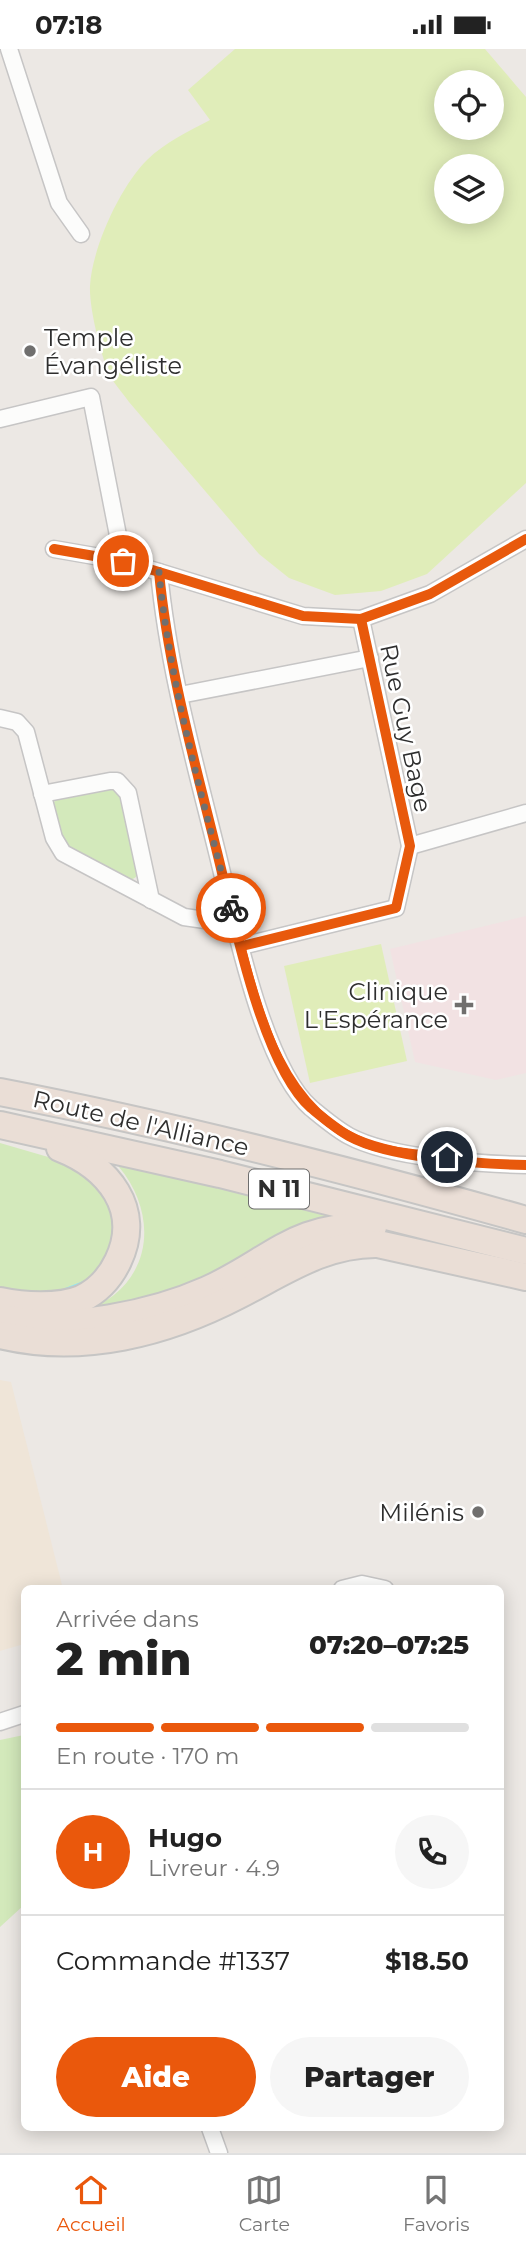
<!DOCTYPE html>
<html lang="fr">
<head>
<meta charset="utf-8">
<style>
	:root { --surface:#fff; --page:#f6f6f6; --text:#222; --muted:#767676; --line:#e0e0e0; --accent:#ea580c }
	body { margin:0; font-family:Montserrat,sans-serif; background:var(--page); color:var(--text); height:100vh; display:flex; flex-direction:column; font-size:26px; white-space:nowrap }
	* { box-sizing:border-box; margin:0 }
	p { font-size:23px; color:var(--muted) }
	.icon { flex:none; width:38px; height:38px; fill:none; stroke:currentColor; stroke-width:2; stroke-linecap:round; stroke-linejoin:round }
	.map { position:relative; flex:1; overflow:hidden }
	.sheet { position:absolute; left:21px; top:1536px; width:483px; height:546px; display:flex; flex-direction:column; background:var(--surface); border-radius:10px; box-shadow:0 4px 18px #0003 }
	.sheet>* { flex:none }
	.fabs { position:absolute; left:434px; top:21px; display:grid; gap:14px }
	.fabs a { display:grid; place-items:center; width:70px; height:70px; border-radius:50%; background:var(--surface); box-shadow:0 4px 18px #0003; font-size:35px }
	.pin { position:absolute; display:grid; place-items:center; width:60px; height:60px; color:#fff; margin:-30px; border:4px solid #fff; border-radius:50%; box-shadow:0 2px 7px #0007 }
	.courier { position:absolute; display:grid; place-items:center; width:70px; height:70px; margin:-35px; border:5px solid #ea580c; border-radius:50%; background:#fff; color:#222; box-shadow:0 2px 9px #0007 }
	.head em { font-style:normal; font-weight:800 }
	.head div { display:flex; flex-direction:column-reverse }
	.head { display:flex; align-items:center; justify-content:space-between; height:119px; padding:0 35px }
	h1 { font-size:46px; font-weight:800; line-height:52px }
	.bar { display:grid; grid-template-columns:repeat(4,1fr); gap:10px 7px; align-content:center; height:84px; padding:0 35px }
	.bar i { height:9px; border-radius:5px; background:var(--line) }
	.bar .on { background:var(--accent) }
	.bar p { grid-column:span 4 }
	.line { display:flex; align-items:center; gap:18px; padding:0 35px; border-top:2px solid var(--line) }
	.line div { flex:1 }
	.round { display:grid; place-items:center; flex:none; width:74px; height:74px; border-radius:37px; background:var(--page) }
	.button { display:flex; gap:14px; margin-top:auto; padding:14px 35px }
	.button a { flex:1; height:80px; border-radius:42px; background:var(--accent); color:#fff; font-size:28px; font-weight:800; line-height:80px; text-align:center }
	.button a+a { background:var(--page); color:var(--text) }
	.status { display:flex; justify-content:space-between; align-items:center; height:49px; padding:0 35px; background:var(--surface); direction:ltr }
	.status svg { height:19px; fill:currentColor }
	.tab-bar { display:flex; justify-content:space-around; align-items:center; height:98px; border-top:2px solid var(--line); background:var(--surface); font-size:19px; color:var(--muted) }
	.tab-bar a { display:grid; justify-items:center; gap:4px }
	.tab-bar .on { color:var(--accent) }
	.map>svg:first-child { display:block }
	.education { fill:#efe5d8 }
	.medical { fill:#f2e2e3 }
	.green { fill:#d3e9bb }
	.pitch { fill:#e0edb9; fill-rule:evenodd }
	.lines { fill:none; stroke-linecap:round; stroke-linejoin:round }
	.stream { stroke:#93e5f2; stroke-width:4.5 }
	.minor-casing { stroke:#c6c5c5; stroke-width:19 }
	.trunk-casing { stroke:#c6c5c4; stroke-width:30 }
	.minor { stroke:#fcfcfb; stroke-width:16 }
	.trunk { stroke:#eaded6; stroke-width:26 }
	.cycleway-casing { stroke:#fff; stroke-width:15 }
	.cycleway { stroke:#e8590c; stroke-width:10 }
	.done { stroke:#706f6e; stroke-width:7; stroke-dasharray:0 12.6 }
	.route { stroke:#ea580c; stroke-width:9 }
	.poi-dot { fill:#706f6e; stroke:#fff; stroke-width:2.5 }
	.labels { text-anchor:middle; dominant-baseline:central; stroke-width:5; stroke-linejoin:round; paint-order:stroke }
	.shield { fill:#fff; stroke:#6d6d6d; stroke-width:2 }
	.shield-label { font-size:23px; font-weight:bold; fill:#2e2e2e }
	.poi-label { font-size:24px; fill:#2e2e2e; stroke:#fff; text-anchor:end }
	.street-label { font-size:24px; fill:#2e2e2e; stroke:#fff }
</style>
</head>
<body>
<div class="status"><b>07:18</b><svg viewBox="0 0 49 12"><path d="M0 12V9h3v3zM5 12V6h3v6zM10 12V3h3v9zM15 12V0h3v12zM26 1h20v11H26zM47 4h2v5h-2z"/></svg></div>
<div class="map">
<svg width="526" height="2104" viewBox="0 0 526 2104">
	<rect width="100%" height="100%" fill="#ece8e4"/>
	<polygon class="education" points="0,1331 11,1333 63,1540 24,1540 24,1595 0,1602"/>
	<polygon class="medical" points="526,867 526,1024 496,1031 415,1013 390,900"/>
	<g class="green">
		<polygon points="111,737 120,742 139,817 136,828 131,831 64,798 52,757 57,748"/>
		<path d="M0 1094 86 1119 122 1165 106 1224C63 1246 48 1252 0 1238Z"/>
		<path d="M122 1112 353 1168 188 1240 143 1255 68 1265C83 1260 102 1256 114 1246 156 1212 151 1156 119 1118Z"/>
		<polygon points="24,1686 24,1856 0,1878 0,1691"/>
	</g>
	<g class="pitch">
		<path d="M235 0H485L526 48V434L427 525 381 542 335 546 289 529 259 505 129 353C123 344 115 336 110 327 101 307 89 259 90 237 92 199 120 138 147 111 164 94 189 82 210 71L188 41ZM446 33H492V79H446ZM446 117H492V163H446Z"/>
		<polygon points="381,895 407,1012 310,1034 284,917"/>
	</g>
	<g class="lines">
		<polyline class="stream" points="66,1241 84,1234"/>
		<defs>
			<g id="minor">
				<polyline points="9,0 59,154 81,185"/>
				<polyline points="0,370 91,348 123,512"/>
				<polyline points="54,500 123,512 303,567 361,570 430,545 526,490"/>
				<path d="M159 523C168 618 194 710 217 803 233 867 262 1016 311 1059 322 1068 336 1080 349 1087 389 1109 480 1115 526 1116"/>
				<polyline points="180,646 370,609"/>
				<polyline points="0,669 17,673 26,683 54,789 63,804 184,868 205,871 234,869"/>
				<polyline points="42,745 110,732 117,732 128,744 151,851"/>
				<polyline points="410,797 526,764"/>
				<polyline points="242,897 396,859 410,797 361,570"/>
				<polyline points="342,1540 362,1535 385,1540"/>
				<polyline points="0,1673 24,1665"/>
				<polyline points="210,2079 219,2104"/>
			</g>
			<g id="trunk">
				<path d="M0 1043C177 1077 352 1122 526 1171"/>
				<polyline points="0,1076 220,1125 526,1202"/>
				<path d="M0 1252C23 1257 59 1259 81 1250 98 1242 110 1229 118 1212 143 1160 108 1118 60 1099"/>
				<path d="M9 1270C67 1283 153 1265 207 1241 273 1211 293 1175 373 1178"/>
				<path d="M0 1286C82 1306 166 1284 239 1246 284 1223 325 1194 378 1195L526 1228"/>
			</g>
		</defs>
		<use href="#minor" class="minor-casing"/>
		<use href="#trunk" class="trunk-casing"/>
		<use href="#minor" class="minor"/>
		<use href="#trunk" class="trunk"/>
		<defs>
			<g id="cycleway">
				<polyline points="54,500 123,512 303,567 361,570 430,545 526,490"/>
				<path d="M159 523C168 618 194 710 217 803 233 867 262 1016 311 1059 322 1068 336 1080 349 1087 389 1109 480 1115 526 1116"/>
				<polyline points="242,897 396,859 410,797 361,570"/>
			</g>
		</defs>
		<use href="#cycleway" class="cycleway-casing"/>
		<use href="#cycleway" class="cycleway"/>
	</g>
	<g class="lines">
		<path class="done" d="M123 512 159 523C170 637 202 748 231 859"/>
		<path class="route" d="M231 859C254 945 273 1060 367 1095 393 1104 420 1105 447 1108"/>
	</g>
	<g class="poi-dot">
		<circle cx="30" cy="302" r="7"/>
		<path d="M460.5 945.5h7v7h7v7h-7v7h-7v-7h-7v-7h7z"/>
		<circle cx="478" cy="1463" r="7"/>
	</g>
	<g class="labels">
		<rect class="shield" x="249" y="1120.5" width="60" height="39" rx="5"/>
		<g class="shield-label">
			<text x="279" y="1140">N 11</text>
		</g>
		<g class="poi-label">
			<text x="44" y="288" text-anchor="start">Temple<tspan x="44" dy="28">Évangéliste</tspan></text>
			<text x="448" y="942">Clinique<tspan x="448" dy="28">L'Espérance</tspan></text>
			<text x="464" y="1463">Milénis</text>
		</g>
		<g class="street-label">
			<text transform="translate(406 679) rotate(78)">Rue Guy Bage</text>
			<text transform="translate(141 1074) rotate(13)">Route de l'Alliance</text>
		</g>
	</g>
</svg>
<div class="fabs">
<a><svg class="icon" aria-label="locate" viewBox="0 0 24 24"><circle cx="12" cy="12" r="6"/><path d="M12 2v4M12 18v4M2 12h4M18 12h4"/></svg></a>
<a><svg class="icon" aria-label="layers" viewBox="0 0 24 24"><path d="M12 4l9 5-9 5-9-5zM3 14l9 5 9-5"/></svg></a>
</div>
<div class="pin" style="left:123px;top:512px;background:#ea580c"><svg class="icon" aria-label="bag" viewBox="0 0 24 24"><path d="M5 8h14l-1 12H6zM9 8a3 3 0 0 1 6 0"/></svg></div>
<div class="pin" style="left:447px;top:1108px;background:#1f2937"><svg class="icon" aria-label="home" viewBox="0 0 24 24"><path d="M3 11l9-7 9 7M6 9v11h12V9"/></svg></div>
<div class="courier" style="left:231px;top:859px"><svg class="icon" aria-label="bike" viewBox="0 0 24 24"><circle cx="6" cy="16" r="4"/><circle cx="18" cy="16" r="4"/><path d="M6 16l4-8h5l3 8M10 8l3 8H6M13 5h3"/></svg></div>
<section class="sheet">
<div class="head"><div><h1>2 min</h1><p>Arrivée dans</p></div><em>07:20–07:25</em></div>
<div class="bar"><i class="on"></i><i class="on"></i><i class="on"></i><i></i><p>En route · 170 m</p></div>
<div class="line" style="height:126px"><b class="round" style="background:var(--accent);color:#fff">H</b><div><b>Hugo</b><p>Livreur · 4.9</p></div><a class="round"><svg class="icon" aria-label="phone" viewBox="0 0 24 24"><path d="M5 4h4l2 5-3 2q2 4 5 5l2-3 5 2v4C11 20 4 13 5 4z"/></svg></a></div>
<div class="line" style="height:91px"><div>Commande #1337</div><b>$18.50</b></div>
<div class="button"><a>Aide</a><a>Partager</a></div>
</section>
</div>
<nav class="tab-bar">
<a class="on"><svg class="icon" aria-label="home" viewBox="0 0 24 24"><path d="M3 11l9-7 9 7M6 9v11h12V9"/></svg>Accueil</a>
<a><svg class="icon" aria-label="map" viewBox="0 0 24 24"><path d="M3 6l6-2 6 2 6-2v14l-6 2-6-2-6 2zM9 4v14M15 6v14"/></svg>Carte</a>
<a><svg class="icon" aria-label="saved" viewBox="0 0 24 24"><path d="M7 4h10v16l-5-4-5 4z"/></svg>Favoris</a>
</nav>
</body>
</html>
